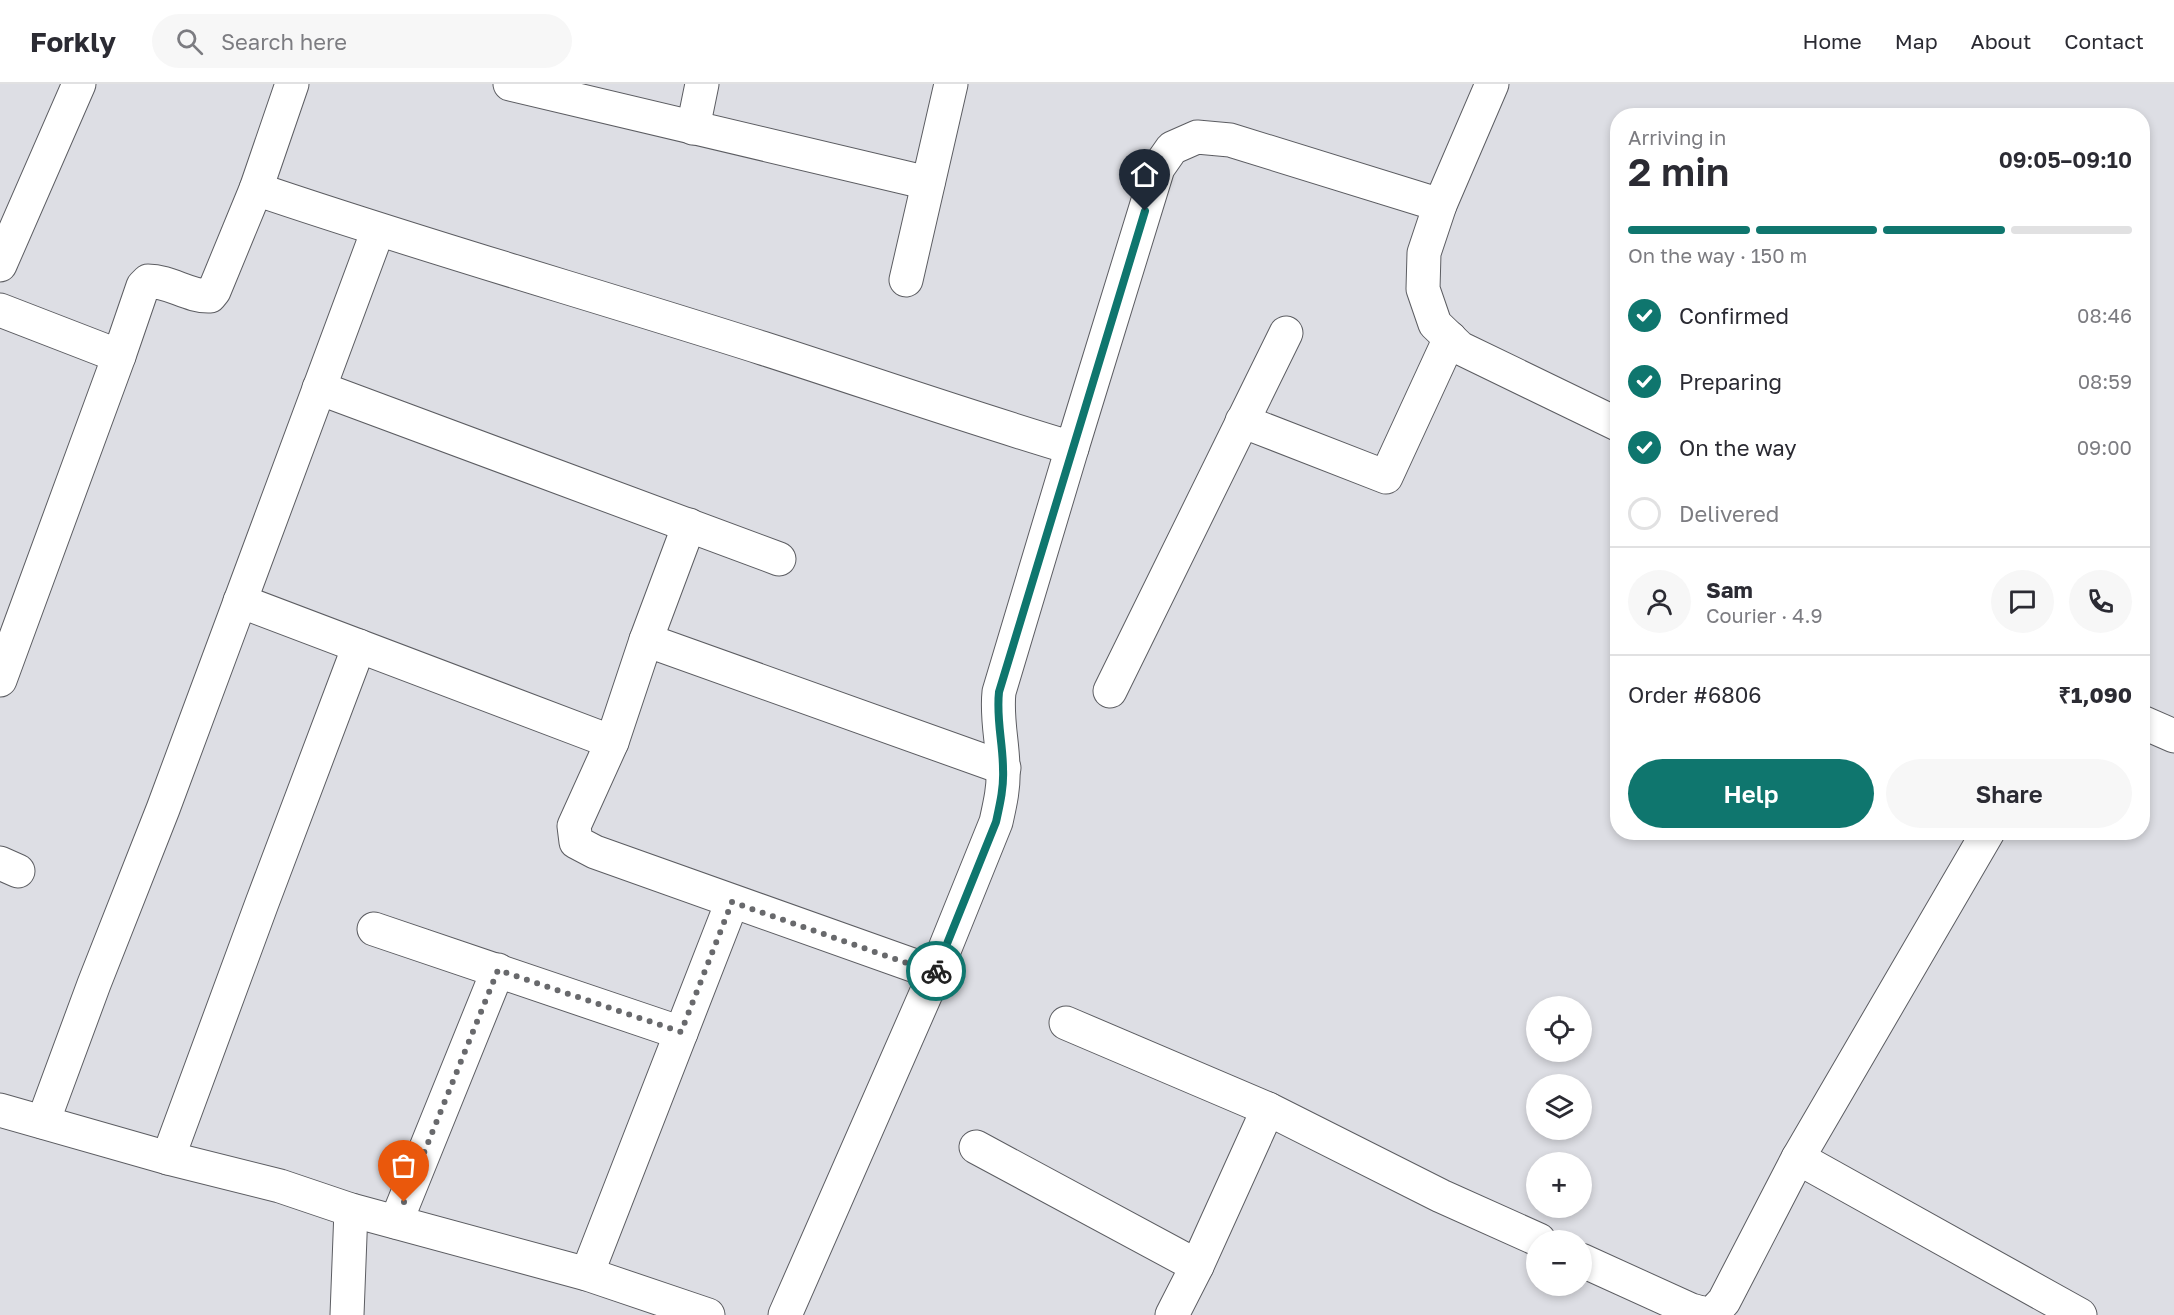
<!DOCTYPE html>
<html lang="en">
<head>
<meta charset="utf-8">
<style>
	:root { --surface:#fff; --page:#f7f7f7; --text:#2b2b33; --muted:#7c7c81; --line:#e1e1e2; --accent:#0f766e }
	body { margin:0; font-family:"Golos Text",sans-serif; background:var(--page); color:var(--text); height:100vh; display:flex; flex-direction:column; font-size:22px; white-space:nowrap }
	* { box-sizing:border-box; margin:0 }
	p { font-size:20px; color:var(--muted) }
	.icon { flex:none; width:33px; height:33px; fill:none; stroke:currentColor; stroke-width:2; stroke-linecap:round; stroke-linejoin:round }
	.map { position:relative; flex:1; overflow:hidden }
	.details { position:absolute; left:1610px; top:24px; width:540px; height:732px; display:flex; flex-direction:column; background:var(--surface); border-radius:24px; box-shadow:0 3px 9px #0003 }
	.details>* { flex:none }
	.tools { position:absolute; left:1526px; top:912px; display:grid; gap:12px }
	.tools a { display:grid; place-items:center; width:66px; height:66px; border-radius:50%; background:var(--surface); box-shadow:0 3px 9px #0003; font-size:30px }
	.pin { position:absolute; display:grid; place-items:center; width:51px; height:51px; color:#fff; margin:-62px -26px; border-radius:50% 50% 50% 0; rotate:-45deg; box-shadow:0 0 6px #0007 }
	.pin .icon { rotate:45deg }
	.courier { position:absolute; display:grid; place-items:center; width:60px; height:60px; margin:-30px; border:4px solid #0f766e; border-radius:50%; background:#fff; color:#222; box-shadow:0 2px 8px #0007 }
	.overview em { font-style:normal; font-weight:600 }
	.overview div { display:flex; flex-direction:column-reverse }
	.overview { display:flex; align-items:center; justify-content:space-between; height:102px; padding:0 18px }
	h1 { font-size:39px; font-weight:600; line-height:45px }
	.bar { display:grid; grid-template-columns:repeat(4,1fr); gap:9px 6px; align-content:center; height:72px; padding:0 18px }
	.bar i { height:8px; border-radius:4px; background:var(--line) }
	.bar .on { background:var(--accent) }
	.bar p { grid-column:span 4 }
	.line { display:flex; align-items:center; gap:15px; padding:0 18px; border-top:2px solid var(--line) }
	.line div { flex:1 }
	.round { display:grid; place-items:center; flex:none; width:63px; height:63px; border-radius:32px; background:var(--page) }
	ol { padding:0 18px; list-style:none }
	li { display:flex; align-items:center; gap:18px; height:66px }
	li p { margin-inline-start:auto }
	li .icon { padding:6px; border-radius:50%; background:var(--accent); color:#fff; stroke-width:4 }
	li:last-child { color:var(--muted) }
	li i { width:33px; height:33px; border:3px solid var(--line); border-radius:50% }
	.action { display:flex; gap:12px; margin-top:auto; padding:12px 18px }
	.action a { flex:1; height:69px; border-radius:36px; background:var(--accent); color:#fff; font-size:24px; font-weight:600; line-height:69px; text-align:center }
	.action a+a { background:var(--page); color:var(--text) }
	header { display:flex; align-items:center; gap:36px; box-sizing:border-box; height:84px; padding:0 30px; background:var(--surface); border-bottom:2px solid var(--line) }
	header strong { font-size:28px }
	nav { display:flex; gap:33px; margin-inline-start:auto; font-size:21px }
	.search { width:420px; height:54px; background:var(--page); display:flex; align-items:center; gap:15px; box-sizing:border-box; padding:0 21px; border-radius:33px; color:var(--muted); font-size:22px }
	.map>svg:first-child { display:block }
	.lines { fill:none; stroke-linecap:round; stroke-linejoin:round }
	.minor-casing { stroke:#5c5d62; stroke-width:35 }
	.minor { stroke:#fff; stroke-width:33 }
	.done { stroke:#68696c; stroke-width:6; stroke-dasharray:0 10.8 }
	.route { stroke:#0f766e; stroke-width:8 }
</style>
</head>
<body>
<header>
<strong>Forkly</strong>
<div class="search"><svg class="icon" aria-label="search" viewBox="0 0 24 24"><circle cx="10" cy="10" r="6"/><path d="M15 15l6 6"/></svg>Search here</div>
<nav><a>Home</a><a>Map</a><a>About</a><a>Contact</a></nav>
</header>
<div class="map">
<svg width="2174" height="1231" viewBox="0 0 2174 1231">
	<rect width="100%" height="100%" fill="#dddee4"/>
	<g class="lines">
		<defs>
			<g id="minor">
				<polyline points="510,0 928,99"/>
				<polyline points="1492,0 1440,121 1424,169 1423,205 1435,240 1460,264 1617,340"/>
				<polyline points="693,44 702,0"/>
				<polyline points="256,105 292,0"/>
				<polyline points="0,181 79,0"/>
				<polyline points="906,196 951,0"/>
				<path d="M0 226 119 272 143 202 148 197C170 197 189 213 210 212L214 207 256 105C423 162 593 210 762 264 865 297 968 333 1072 364L1158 84 1172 64 1197 53 1230 56 1440 121"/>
				<polyline points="319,304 779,475"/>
				<polyline points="1242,337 1386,393 1450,254"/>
				<polyline points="240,517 612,658 646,556 689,441"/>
				<polyline points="646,556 1004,684"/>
				<polyline points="0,596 119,272"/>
				<polyline points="1110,607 1286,249"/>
				<polyline points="2142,638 2174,652"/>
				<polyline points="612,658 574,742 576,758 595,768 935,889"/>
				<polyline points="0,779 18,787"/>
				<polyline points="374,845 681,949"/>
				<polyline points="1066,939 1268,1025 1441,1112 1539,1156"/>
				<polyline points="0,1026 168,1074 280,1102 351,1126 587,1190 708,1231"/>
				<polyline points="43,1038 94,900 163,725 378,146"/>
				<polyline points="976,1063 1197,1182"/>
				<polyline points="168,1074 262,819 359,562"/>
				<polyline points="1798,1074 2080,1231"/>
				<polyline points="396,1138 498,886"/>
				<path d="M1581 1176 1691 1226C1709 1231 1712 1231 1724 1217L1798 1074 1988 748"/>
				<polyline points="587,1190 732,818"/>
				<polyline points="347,1231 351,1126"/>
				<path d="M785 1231 935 889 996 738C1000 720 1004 703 1003 685 1003 659 996 635 999 608L1072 364"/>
				<polyline points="1172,1231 1197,1182 1268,1025"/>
			</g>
		</defs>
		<use href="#minor" class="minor-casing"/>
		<use href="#minor" class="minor"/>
	</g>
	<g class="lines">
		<polyline class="done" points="404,1118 498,886 681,948 732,818 935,889 936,887"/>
		<path class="route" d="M936 887 996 738C1000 720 1004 703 1003 685 1003 659 996 635 999 608L1145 127"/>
	</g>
</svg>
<div class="tools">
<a><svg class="icon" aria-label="locate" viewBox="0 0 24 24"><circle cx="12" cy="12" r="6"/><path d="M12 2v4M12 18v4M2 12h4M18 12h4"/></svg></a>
<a><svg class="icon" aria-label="layers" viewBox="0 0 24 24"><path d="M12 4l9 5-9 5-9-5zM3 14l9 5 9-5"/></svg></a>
<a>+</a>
<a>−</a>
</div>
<div class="pin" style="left:404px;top:1118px;background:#ea580c"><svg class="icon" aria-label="bag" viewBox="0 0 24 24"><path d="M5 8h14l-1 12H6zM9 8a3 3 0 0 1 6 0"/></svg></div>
<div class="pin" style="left:1145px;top:127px;background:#1f2937"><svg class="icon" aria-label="home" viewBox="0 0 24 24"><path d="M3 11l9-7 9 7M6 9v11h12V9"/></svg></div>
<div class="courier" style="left:936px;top:887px"><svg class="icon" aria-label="bike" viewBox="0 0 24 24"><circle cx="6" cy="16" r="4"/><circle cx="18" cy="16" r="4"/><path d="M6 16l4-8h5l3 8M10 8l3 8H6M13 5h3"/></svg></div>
<section class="details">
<div class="overview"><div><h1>2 min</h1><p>Arriving in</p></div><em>09:05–09:10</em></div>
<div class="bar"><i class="on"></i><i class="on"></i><i class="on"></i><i></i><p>On the way · 150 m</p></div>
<ol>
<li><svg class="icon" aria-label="check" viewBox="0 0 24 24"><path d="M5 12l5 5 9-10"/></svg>Confirmed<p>08:46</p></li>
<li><svg class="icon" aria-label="check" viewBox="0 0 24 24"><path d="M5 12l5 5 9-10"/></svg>Preparing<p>08:59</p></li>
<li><svg class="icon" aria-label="check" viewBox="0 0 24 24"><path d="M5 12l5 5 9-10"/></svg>On the way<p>09:00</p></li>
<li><i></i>Delivered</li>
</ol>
<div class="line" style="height:108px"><a class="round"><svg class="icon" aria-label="person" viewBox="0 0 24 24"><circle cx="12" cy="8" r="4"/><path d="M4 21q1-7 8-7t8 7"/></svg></a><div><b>Sam</b><p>Courier · 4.9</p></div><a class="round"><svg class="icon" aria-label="chat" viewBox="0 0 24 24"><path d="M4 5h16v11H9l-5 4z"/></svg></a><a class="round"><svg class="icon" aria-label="phone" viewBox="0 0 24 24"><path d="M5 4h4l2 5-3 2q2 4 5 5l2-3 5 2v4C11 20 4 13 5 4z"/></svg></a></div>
<div class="line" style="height:78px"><div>Order #6806</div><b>₹1,090</b></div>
<div class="action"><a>Help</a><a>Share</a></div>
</section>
</div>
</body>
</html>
